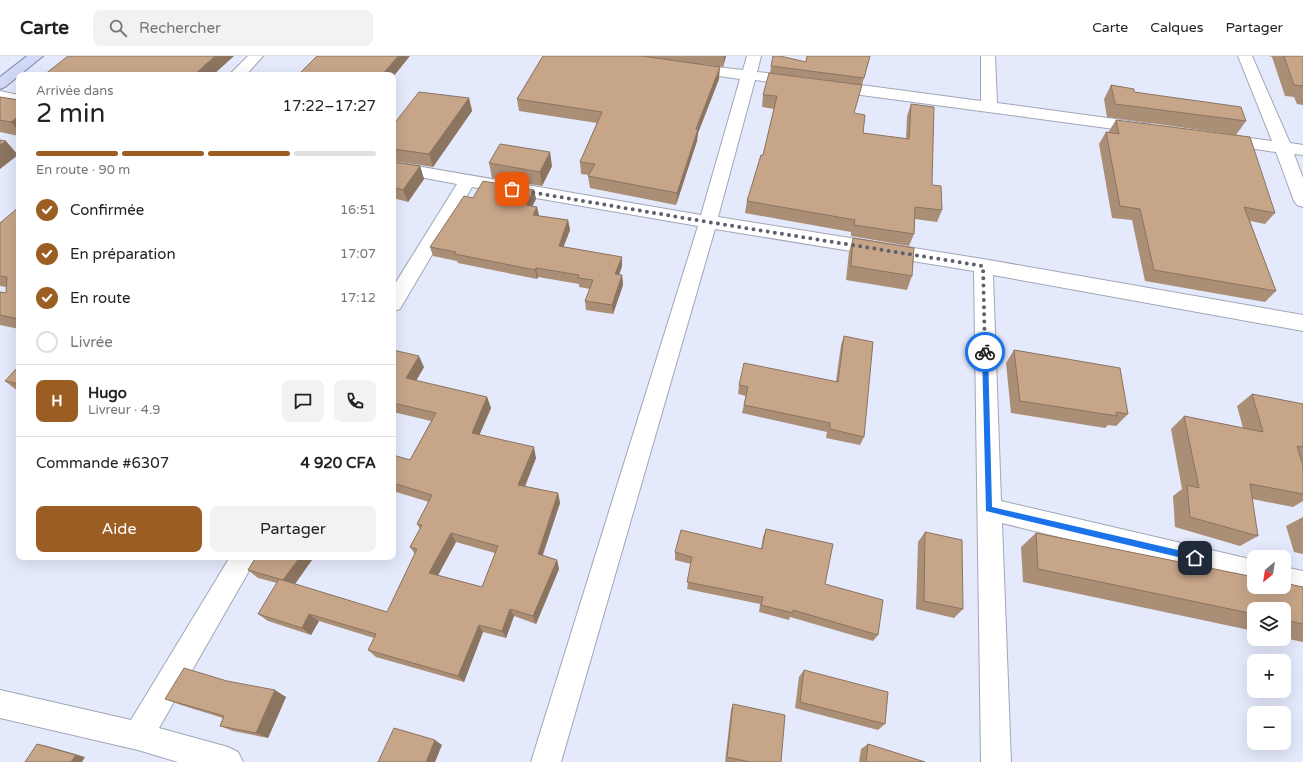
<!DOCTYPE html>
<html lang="fr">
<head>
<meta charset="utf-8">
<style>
	:root { --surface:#fff; --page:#f2f2f2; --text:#222; --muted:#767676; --line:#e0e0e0; --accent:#9b5e22 }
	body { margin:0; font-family:"Varela Round",sans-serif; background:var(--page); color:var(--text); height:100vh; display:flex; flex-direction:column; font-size:15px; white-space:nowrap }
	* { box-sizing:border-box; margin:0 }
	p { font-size:13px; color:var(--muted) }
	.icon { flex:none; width:22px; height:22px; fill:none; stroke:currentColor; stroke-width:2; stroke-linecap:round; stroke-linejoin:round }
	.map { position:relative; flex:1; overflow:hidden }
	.panel { position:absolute; left:16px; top:16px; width:380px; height:488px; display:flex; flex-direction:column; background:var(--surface); border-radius:8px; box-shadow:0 4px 16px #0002 }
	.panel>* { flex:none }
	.needle { width:26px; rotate:210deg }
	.buttons { position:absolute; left:1247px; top:494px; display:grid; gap:8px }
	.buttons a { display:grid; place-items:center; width:44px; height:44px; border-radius:8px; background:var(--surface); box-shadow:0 4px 16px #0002; font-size:20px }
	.pin { position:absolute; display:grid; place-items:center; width:34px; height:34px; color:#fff; margin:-17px; border-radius:8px; box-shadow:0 2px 6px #0006 }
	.courier { position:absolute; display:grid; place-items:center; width:40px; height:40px; margin:-20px; border:3px solid #1a73e8; border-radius:50%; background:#fff; color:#222; box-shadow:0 1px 5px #0007 }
	.headline em { font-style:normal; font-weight:600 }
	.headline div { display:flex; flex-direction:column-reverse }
	.headline { display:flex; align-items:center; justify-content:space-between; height:68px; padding:0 20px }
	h1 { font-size:26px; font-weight:600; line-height:30px }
	.bar { display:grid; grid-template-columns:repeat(4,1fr); gap:6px 4px; align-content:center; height:48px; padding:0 20px }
	.bar i { height:5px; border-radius:3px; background:var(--line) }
	.bar .selected { background:var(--accent) }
	.bar p { grid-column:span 4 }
	.line { display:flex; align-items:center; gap:10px; padding:0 20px; border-top:1px solid var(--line) }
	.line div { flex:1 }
	.round { display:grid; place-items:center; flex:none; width:42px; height:42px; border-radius:8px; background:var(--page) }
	ol { padding:0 20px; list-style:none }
	li { display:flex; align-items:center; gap:12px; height:44px }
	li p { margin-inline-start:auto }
	li .icon { padding:4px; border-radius:50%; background:var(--accent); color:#fff; stroke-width:4 }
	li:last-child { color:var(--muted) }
	li i { width:22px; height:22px; border:2px solid var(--line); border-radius:50% }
	.cta { display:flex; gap:8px; margin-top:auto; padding:8px 20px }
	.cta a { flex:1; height:46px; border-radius:8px; background:var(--accent); color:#fff; font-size:16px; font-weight:600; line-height:46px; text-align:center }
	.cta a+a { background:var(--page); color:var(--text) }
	header { display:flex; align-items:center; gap:24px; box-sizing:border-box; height:56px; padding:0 20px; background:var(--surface); border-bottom:1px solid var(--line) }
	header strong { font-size:19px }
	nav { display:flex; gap:22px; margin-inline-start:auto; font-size:14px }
	.search { width:280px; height:36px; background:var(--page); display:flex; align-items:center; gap:10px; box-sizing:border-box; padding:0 14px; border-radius:8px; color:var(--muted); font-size:15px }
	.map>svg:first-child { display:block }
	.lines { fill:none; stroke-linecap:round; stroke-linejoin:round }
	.minor-casing { stroke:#a1a6b7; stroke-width:2 }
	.major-casing { stroke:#7b85a7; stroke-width:2 }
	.minor { fill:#fff; fill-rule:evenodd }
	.major { fill:#d1d9f7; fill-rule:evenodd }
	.wall { fill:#aa8e76; fill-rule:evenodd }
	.shaded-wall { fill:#8b7460 }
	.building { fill:#c6a589; stroke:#8b7460; fill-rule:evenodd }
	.route { fill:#1a73e8 }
	.done { stroke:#5e616c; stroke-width:4; stroke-dasharray:0 7.2 }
</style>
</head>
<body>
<header>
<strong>Carte</strong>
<div class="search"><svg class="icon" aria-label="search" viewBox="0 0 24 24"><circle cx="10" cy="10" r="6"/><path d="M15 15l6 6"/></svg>Rechercher</div>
<nav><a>Carte</a><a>Calques</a><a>Partager</a></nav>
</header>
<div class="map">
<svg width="1303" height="706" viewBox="0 0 1303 706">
	<rect width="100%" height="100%" fill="#e4e9fc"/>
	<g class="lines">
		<defs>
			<g id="minor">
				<polygon points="248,0 263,0 246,19 229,19"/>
				<polygon points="747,0 761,0 757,16 797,20 802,22 805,25 802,28 797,30 755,24 718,161 983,203 1303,259 1303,275 993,219 1001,445 1254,504 1254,528 1002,467 1011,706 981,706 974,215 715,173 561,706 531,706 698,170 472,131 400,253 393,255 393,231 457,128 393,116 393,106 701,159 740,23 690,16 685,15 683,12 685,9 690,8 743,14"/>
				<polygon points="981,0 995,0 997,47 1144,67 1150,68 1152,72 1150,76 1144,77 831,35 826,33 823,30 826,27 831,25 981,45"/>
				<polygon points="1238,0 1252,0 1290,87 1303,89 1303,99 1294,98 1303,122 1303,151 1297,149 1294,145 1276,96 1221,88 1215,87 1213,83 1215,79 1221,78 1272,85"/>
				<polygon points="0,35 19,39 19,49 0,45"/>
				<polygon points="230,501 257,501 159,672 228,691 238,696 243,706 178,706 138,694 0,662 0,634 131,664"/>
				<polygon points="1284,511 1303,515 1303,539 1275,532 1284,531"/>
			</g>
			<polygon id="major" points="27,0 43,0 5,31 0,33 0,21"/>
		</defs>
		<use href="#minor" class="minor-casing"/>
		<use href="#major" class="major-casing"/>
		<use href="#minor" class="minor"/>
		<use href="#major" class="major"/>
	</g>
	<g class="wall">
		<polygon points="543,0 726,0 723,11 702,8 719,23 698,77 697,85 676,149 590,132 588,120 589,119 581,118 580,106 597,67 519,55 517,43"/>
		<polygon points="870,0 862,29 795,20 854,57 863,77 906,83 907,60 911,48 932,129 942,154 937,166 915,163 914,178 909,190 851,180 851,176 745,157 747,145 763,99 774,53 762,51 763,39 770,17 771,10 806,6"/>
		<polygon points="1269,0 1303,0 1303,49 1297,48 1294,41 1285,40 1272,1"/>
		<polygon points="1111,29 1134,36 1246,65 1236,79 1107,61 1104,43"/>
		<polygon points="0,41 19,44 19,80 0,76"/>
		<polygon points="469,42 472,55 433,111 393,105 393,69"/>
		<polygon points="1116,64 1275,157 1265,168 1250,165 1276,235 1265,246 1145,225 1132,164 1112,162 1099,88 1106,76 1109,77 1109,75"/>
		<polygon points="393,106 420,110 424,123 408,146 393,142"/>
		<polygon points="489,107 552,110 542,130 492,122"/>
		<polygon points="534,134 536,143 532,150 537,151 539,160 568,164 570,174 563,191 622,210 619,219 622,219 623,229 613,258 586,254 585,245 590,233 579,231 579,228 538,221 537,223 458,207 457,205 433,200 430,191 473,142"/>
		<polygon points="19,151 19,273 0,269 0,236 6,237 6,231 0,230 0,167"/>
		<polygon points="853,182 912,220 907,234 846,224 849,196"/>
		<polygon points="844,280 864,381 860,389 826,382 827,376 742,357 746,340 738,338 739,329 836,325 841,289"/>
		<path d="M393 294 424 311 416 325 487 341 491 352 479 379 536 402 525 431 558 437 560 447 543 499 557 504 559 513 536 568 514 560 506 582 483 576 464 626 376 601 368 594 374 582 319 565 311 579 268 565 258 558 277 527 258 522 248 514 256 501H314L295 528 387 556 415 498 410 491 420 473 417 468 429 446 393 435V399L410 404 431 365 393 356ZM456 486 495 497 482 531 438 519Z"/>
		<polygon points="1014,294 1128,358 1116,370 1108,369 1105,372 1011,357 1006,307"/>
		<polygon points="19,310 19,336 5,325"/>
		<polygon points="1252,338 1303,348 1303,407 1302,407 1303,410 1303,445 1293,451 1252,443 1258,480 1240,490 1175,471 1173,440 1182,433 1171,373 1184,360 1243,372 1237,350"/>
		<polygon points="1303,461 1303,498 1294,496 1286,470"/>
		<polygon points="766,473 825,528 878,579 873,585 790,561 789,564 759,556 760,548 687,533 691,508 675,504 675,496 761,493 763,481"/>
		<polygon points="925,476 963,553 954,562 916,553 918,486"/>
		<polygon points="1036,477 1303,531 1303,586 1284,582 1284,553 1254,553 1254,575 1023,526 1021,491"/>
		<polygon points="804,614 885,668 878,674 795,652 799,621"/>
		<polygon points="227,625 286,641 268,682 233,675 220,670 223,662 181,649 165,643"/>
		<polygon points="733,648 781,706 725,706 731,654"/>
		<polygon points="868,688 925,706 859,706 861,693"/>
	</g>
	<g class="shaded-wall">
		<polygon points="215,0 234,0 213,19 194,19"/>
		<polygon points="398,0 410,0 393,21 393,19 382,19"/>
		<polygon points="724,0 726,0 723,11"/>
		<polygon points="720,11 719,23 698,77 697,85 676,149 677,137 696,73"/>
		<polygon points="469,42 472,55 433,111 429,98"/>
		<polygon points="19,60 19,76 11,66"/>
		<polygon points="6,85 18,99 0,113 0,89"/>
		<polygon points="550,96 552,110 542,130 540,116"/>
		<polygon points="420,110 424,123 408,146 403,134"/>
		<polygon points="534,134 536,143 528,159 526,149"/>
		<polygon points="537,151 539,160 533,159"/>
		<polygon points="568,164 570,174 560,200 559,190"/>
		<polygon points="622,201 622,210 616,228 615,218"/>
		<polygon points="536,212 538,221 537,223 535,214"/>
		<polygon points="622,219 623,229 613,258 612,249"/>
		<polygon points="419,300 424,311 411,333 406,322"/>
		<polygon points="487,341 491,352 476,387 472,377"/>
		<polygon points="534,391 536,402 521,439 518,429"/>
		<polygon points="558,437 560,447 540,506 538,498"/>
		<polygon points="451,477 456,486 435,525 429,517"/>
		<polygon points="300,501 314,501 292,532 283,524"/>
		<polygon points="557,504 559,513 536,568 533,560"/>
		<polygon points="510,553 514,560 506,582 502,575"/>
		<polygon points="309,558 319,565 311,579 302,572"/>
		<polygon points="479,569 483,576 464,626 458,620"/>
		<polygon points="275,634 286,641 268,682 256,677"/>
		<polygon points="435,684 442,689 435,706 426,706"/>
		<polygon points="37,688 47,690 85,701 82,706 71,706"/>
	</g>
	<g class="building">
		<polygon points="68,0 215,0 194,19 44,19"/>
		<polygon points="317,0 398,0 382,19 298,19"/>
		<polygon points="543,0 642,0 720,11 696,73 698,73 677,137 588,120 595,108 580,106 602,56 517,43"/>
		<polygon points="773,0 780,0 806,6 807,0 870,0 864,22 771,10"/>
		<polygon points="1284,0 1303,0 1303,30 1294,29"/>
		<polygon points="769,17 862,29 854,57 865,59 863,77 909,83 911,48 934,51 932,129 941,130 942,154 915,151 914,178 854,169 855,164 747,145 761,99 763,99 777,40 763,39"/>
		<polygon points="1111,29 1134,33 1134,36 1241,51 1246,65 1115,48"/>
		<polygon points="419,36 469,42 429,98 393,93 393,69"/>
		<polygon points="0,41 19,44 19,60 11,66 0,64"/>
		<polygon points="1116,64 1250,81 1275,157 1244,151 1276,235 1154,214 1140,153 1120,150 1106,76 1119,78"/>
		<polygon points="0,84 6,85 0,89"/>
		<polygon points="500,88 550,96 540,116 489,107"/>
		<polygon points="393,106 420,110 403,134 393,131"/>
		<polygon points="483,125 534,134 526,149 537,151 533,159 568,164 559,190 622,201 615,218 622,219 612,249 585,245 593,224 578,222 579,219 536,212 535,214 455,198 456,196 430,191 464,140 473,142"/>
		<polygon points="19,151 19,263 0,259 0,236 6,237 7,221 0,220 0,167"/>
		<polygon points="853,182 914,192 912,220 851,210"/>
		<polygon points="844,280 873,286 864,381 830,373 830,367 744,349 748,331 739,329 744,307 838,326"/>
		<path d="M393 294 419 300 406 322 487 341 472 377 534 391 518 429 558 437 538 498 557 504 533 560 510 553 502 575 479 569 458 620 368 594 376 578 309 558 302 572 258 558 279 523 387 556 417 493 410 491 422 469 417 468 432 439 393 427V399L410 404 436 357 393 347ZM451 477 498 490 482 531 429 517Z"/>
		<polygon points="1014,294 1120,312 1128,358 1116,356 1117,360 1020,345"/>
		<polygon points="19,310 19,328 5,325"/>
		<polygon points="1252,338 1303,348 1303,391 1297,390 1303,410 1303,438 1250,428 1258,480 1190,461 1187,429 1199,432 1184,360 1263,376"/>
		<polygon points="766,473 833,488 825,528 883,544 878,579 793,554 793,557 761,549 763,541 687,526 692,501 675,496 681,474 762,493"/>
		<polygon points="925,476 962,484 963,553 924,545"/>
		<polygon points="1036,477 1254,521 1254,531 1284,531 1284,527 1303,531 1303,568 1284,564 1284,553 1254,553 1254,558 1038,513"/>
		<polygon points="256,501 300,501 283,524 248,514"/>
		<polygon points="184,612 227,625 275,634 256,677 220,670 224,660 165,643"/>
		<polygon points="804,614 888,636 885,668 800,646"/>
		<polygon points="733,648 785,659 781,706 750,706 727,701"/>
		<polygon points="394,672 435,684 426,706 378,706"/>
		<polygon points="37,688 76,699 71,706 25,706"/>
		<polygon points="868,688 925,706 866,706"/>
	</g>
	<polygon class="route" points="985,294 988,296 992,451 1195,498 1199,502 1198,504 1195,505 986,455 982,296"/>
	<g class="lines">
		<polyline class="done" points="512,133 708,166 983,210 985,296"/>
	</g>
</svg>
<div class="buttons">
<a><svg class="needle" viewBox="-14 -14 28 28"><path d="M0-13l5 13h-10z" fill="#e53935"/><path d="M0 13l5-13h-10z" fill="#767676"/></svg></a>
<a><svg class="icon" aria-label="layers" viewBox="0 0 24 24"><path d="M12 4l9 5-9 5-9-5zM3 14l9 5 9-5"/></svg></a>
<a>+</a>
<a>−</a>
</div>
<div class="pin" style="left:512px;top:133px;background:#ea580c"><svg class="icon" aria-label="bag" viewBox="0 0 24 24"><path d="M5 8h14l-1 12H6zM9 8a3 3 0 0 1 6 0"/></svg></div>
<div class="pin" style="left:1195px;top:502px;background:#1f2937"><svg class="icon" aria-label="home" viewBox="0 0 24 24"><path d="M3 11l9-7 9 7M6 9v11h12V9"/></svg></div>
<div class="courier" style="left:985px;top:296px"><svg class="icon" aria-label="bike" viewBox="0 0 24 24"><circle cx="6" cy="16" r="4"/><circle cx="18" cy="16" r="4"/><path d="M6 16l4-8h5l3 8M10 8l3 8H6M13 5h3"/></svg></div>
<section class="panel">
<div class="headline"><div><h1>2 min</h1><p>Arrivée dans</p></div><em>17:22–17:27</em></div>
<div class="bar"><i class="selected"></i><i class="selected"></i><i class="selected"></i><i></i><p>En route · 90 m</p></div>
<ol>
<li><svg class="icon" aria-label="check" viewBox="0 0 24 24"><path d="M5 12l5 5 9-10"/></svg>Confirmée<p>16:51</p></li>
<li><svg class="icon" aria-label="check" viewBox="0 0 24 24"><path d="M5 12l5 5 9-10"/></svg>En préparation<p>17:07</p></li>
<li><svg class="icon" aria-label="check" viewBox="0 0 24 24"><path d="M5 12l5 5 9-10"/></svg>En route<p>17:12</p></li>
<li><i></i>Livrée</li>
</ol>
<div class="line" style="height:72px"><b class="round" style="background:var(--accent);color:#fff">H</b><div><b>Hugo</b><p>Livreur · 4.9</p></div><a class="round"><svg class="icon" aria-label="chat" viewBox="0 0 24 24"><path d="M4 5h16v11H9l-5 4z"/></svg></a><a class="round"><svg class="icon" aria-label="phone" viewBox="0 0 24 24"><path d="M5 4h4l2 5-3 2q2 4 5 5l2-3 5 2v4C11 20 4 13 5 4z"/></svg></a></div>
<div class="line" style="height:52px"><div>Commande #6307</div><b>4 920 CFA</b></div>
<div class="cta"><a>Aide</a><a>Partager</a></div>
</section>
</div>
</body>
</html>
